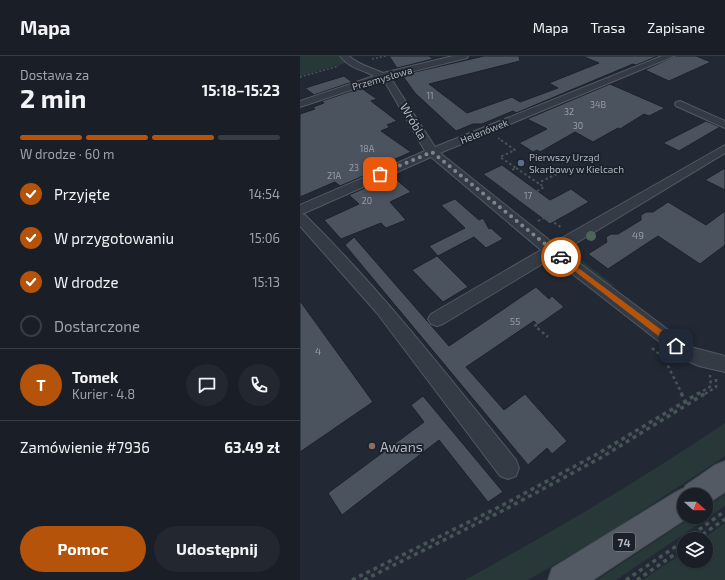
<!DOCTYPE html>
<html lang="pl">
<head>
<meta charset="utf-8">
<style>
	:root { --surface:#1a1f27; --page:#23272f; --text:#f1f3f6; --muted:#9fa2a7; --line:#383d44; --accent:#b45309 }
	body { margin:0; font-family:"Exo 2",sans-serif; background:var(--page); color:var(--text); height:100vh; display:flex; flex-direction:column; font-size:15px; white-space:nowrap }
	* { box-sizing:border-box; margin:0 }
	p { font-size:13px; color:var(--muted) }
	.icon { flex:none; width:22px; height:22px; fill:none; stroke:currentColor; stroke-width:2; stroke-linecap:round; stroke-linejoin:round }
	.map { position:relative; flex:1; overflow:hidden }
	.drawer { display:flex; flex-direction:column; background:var(--surface); width:300px }
	.drawer>* { flex:none }
	.needle { width:26px; rotate:111deg }
	.tools { position:absolute; left:377px; top:432px; display:grid; gap:8px }
	.tools a { display:grid; place-items:center; width:36px; height:36px; border-radius:50%; background:var(--surface); box-shadow:0 1px 3px #0004,0 0 0 1px var(--line); font-size:20px }
	.pin { position:absolute; display:grid; place-items:center; width:34px; height:34px; color:#fff; margin:-17px; border-radius:8px; box-shadow:0 2px 6px #0006 }
	.courier { position:absolute; display:grid; place-items:center; width:40px; height:40px; margin:-20px; border:3px solid #b45309; border-radius:50%; background:#fff; color:#222; box-shadow:0 1px 5px #0007 }
	.summary em { font-style:normal; font-weight:700 }
	.summary div { display:flex; flex-direction:column-reverse }
	.summary { display:flex; align-items:center; justify-content:space-between; height:68px; padding:0 20px }
	h1 { font-size:26px; font-weight:700; line-height:30px }
	.bar { display:grid; grid-template-columns:repeat(4,1fr); gap:6px 4px; align-content:center; height:48px; padding:0 20px }
	.bar i { height:5px; border-radius:3px; background:var(--line) }
	.bar .selected { background:var(--accent) }
	.bar p { grid-column:span 4 }
	.line { display:flex; align-items:center; gap:10px; padding:0 20px; border-top:1px solid var(--line) }
	.line div { flex:1 }
	.round { display:grid; place-items:center; flex:none; width:42px; height:42px; border-radius:21px; background:var(--page) }
	ol { padding:0 20px; list-style:none }
	li { display:flex; align-items:center; gap:12px; height:44px }
	li p { margin-inline-start:auto }
	li .icon { padding:4px; border-radius:50%; background:var(--accent); color:#fff; stroke-width:4 }
	li:last-child { color:var(--muted) }
	li i { width:22px; height:22px; border:2px solid var(--line); border-radius:50% }
	.cta { display:flex; gap:8px; margin-top:auto; padding:8px 20px }
	.cta a { flex:1; height:46px; border-radius:24px; background:var(--accent); color:#fff; font-size:16px; font-weight:700; line-height:46px; text-align:center }
	.cta a+a { background:var(--page); color:var(--text) }
	header { display:flex; align-items:center; gap:24px; box-sizing:border-box; height:56px; padding:0 20px; background:var(--surface); border-bottom:1px solid var(--line) }
	header strong { font-size:19px }
	nav { display:flex; gap:22px; margin-inline-start:auto; font-size:14px }
	main { display:flex; flex:1; min-height:0 }
	.map>svg:first-child { display:block }
	.green { fill:#283839 }
	.building { fill:#4b535f; stroke:#1d222b }
	.lines { fill:none; stroke-linecap:round; stroke-linejoin:round }
	.minor-casing { stroke:#535962; stroke-width:2 }
	.major-casing { stroke:#3f444e; stroke-width:2 }
	.path-far3 { stroke:#465456; stroke-width:1.5; stroke-dasharray:2 2; stroke-linecap:butt }
	.path-far2 { stroke:#465456; stroke-width:2; stroke-dasharray:2.5 2.5; stroke-linecap:butt }
	.path-far1 { stroke:#465456; stroke-width:2.5; stroke-dasharray:3 3; stroke-linecap:butt }
	.path { stroke:#465456; stroke-width:3.5; stroke-dasharray:4 4; stroke-linecap:butt }
	.minor { fill:#353b45; fill-rule:evenodd }
	.major { fill:#545a64; fill-rule:evenodd }
	.tree { fill:#4e645b }
	.route { fill:#b45309 }
	.done { stroke:#7e8590; stroke-width:4; stroke-dasharray:0 7.2 }
	.service-dot { fill:#5c6f8a; stroke:#1b2029; stroke-width:1.5 }
	.education-dot { fill:#8d6e63; stroke:#1b2029; stroke-width:1.5 }
	.labels { text-anchor:middle; dominant-baseline:central; stroke-width:3.5; stroke-linejoin:round; paint-order:stroke }
	.far-number-label { font-size:9px; fill:#979da8 }
	.far-street-label { font-size:10px; fill:#b0b6c1; stroke:#1b2029 }
	.far-poi-label { font-size:10px; fill:#b0b6c1; stroke:#1b2029; text-anchor:start }
	.number-label { font-size:10px; fill:#979da8 }
	.shield { fill:#1b2029; stroke:#838993; stroke-width:1 }
	.shield-label { font-size:11px; font-weight:bold; fill:#b0b6c1 }
	.street-label { font-size:12px; fill:#b0b6c1; stroke:#1b2029 }
	.near-poi-label { font-size:14px; fill:#b0b6c1; stroke:#1b2029; text-anchor:start }
</style>
</head>
<body>
<header>
<strong>Mapa</strong>
<nav><a>Mapa</a><a>Trasa</a><a>Zapisane</a></nav>
</header>
<main>
<section class="drawer">
<div class="summary"><div><h1>2 min</h1><p>Dostawa za</p></div><em>15:18–15:23</em></div>
<div class="bar"><i class="selected"></i><i class="selected"></i><i class="selected"></i><i></i><p>W drodze · 60 m</p></div>
<ol>
<li><svg class="icon" aria-label="check" viewBox="0 0 24 24"><path d="M5 12l5 5 9-10"/></svg>Przyjęte<p>14:54</p></li>
<li><svg class="icon" aria-label="check" viewBox="0 0 24 24"><path d="M5 12l5 5 9-10"/></svg>W przygotowaniu<p>15:06</p></li>
<li><svg class="icon" aria-label="check" viewBox="0 0 24 24"><path d="M5 12l5 5 9-10"/></svg>W drodze<p>15:13</p></li>
<li><i></i>Dostarczone</li>
</ol>
<div class="line" style="height:72px"><b class="round" style="background:var(--accent);color:#fff">T</b><div><b>Tomek</b><p>Kurier · 4.8</p></div><a class="round"><svg class="icon" aria-label="chat" viewBox="0 0 24 24"><path d="M4 5h16v11H9l-5 4z"/></svg></a><a class="round"><svg class="icon" aria-label="phone" viewBox="0 0 24 24"><path d="M5 4h4l2 5-3 2q2 4 5 5l2-3 5 2v4C11 20 4 13 5 4z"/></svg></a></div>
<div class="line" style="height:52px"><div>Zamówienie #7936</div><b>63.49 zł</b></div>
<div class="cta"><a>Pomoc</a><a>Udostępnij</a></div>
</section>
<div class="map">
<svg width="425" height="524" viewBox="0 0 425 524">
	<rect width="100%" height="100%" fill="#222934"/>
	<g class="green">
		<polygon points="0,0 42,0 49,6 0,20"/>
		<polygon points="280,203 316,231 306,228 277,205"/>
		<path d="M425 367V400L302 481 228 524H165C254 475 341 424 425 367Z"/>
		<polygon points="425,438 425,450 316,524 297,524 392,461 406,461 406,452"/>
		<polygon points="425,467 425,524 343,524 384,496 384,505 406,505 406,483 403,483"/>
	</g>
	<g class="building">
		<polygon points="89,0 129,0 133,3 97,12"/>
		<polygon points="184,0 219,0 220,5 129,28 167,57 212,41 220,46 258,32 249,27 299,7 282,0 358,0 336,9 333,8 216,57 213,55 182,68 173,68 156,75 115,37 102,19"/>
		<polygon points="375,0 396,0 411,6 369,25 345,14"/>
		<polygon points="44,20 52,26 14,39 5,32"/>
		<polygon points="310,28 365,52 349,60 344,58 320,73 318,72 293,86 275,76 240,96 237,94 233,96 219,87 247,73 227,63"/>
		<polygon points="61,32 77,43 71,45 97,65 87,69 90,71 81,75 111,96 80,110 82,112 40,130 35,126 0,141 0,58 15,53 13,51 24,47 22,45"/>
		<polygon points="406,65 420,71 379,95 363,87"/>
		<polygon points="202,109 250,144 271,133 289,146 250,168 183,118"/>
		<polygon points="425,112 425,134 405,124"/>
		<polygon points="92,120 111,136 90,146 106,164 86,172 81,167 41,183 24,164 59,148 49,139"/>
		<polygon points="155,143 179,164 183,162 189,173 191,172 203,183 186,192 174,181 138,200 129,190 165,172 141,149"/>
		<polygon points="368,146 406,169 425,155 425,189 400,208 358,180 308,213 288,198 307,186 306,181 311,178 318,178 341,164 341,159 346,156 353,156"/>
		<polygon points="54,181 149,290 236,231 249,243 252,240 264,251 238,269 234,265 166,311 204,354 225,338 267,385 252,398 247,392 228,409 45,189"/>
		<polygon points="137,200 168,231 143,246 112,214"/>
		<polygon points="0,245 73,346 0,396"/>
		<polygon points="123,340 203,436 188,446 139,384 42,459 28,437 124,366 111,349"/>
	</g>
	<g class="lines">
		<defs>
			<g id="minor">
				<path d="M40 0H49C57 8 72 12 83 17L153 0H168L167 2 90 21 135 91 362 0H374L140 97 253 187 425 89V97L263 195 391 291 425 300V316L399 310 379 301 252 202 143 268 137 270 131 268 128 263 131 258 241 194 131 101 2 158 5 159C82 235 148 320 216 404L219 412 216 420 208 423 200 420 77 257 0 170V149L125 95 85 26 81 24 0 51V45L74 20C61 13 49 12 40 0Z"/>
				<polygon points="380,45 425,65 425,72 376,50 375,48 376,46"/>
			</g>
			<polygon id="major" points="425,405 425,436 406,449 406,439 384,439 384,461 389,461 293,524 248,524 252,512 374,437 384,432 386,429 415,409"/>
		</defs>
		<use href="#minor" class="minor-casing"/>
		<use href="#major" class="major-casing"/>
		<g class="path-far3">
			<polyline points="72,3 86,0"/>
			<polyline points="0,21 39,10"/>
			<polyline points="198,82 202,85"/>
		</g>
		<g class="path-far2">
			<polyline points="201,84 215,94 200,101 216,112 210,115"/>
			<polyline points="216,112 238,127 257,118"/>
			<polyline points="237,135 244,131 238,127"/>
			<polyline points="246,161 262,172"/>
			<polyline points="238,165 248,160"/>
		</g>
		<g class="path-far1">
			<polyline points="237,268 235,270 248,281"/>
			<polyline points="352,292 364,302 382,338"/>
			<polyline points="398,338 411,330 410,319"/>
			<polyline points="405,338 416,331 416,322"/>
		</g>
		<g class="path">
			<polyline points="381,337 387,349"/>
			<polyline points="386,483 425,455"/>
			<polyline points="396,483 425,463"/>
			<polyline points="52,524 201,450 299,397 399,337"/>
			<polyline points="64,524 204,454 302,401 406,337"/>
			<polyline points="326,524 384,485"/>
			<polyline points="337,524 384,492"/>
		</g>
		<use href="#minor" class="minor"/>
		<use href="#major" class="major"/>
	</g>
	<circle class="tree" cx="291" cy="180" r="5"/>
	<polygon class="route" points="261,199 379,287 379,292 374,292 259,203 258,201"/>
	<g class="lines">
		<polyline class="done" points="80,118 132,96 261,201"/>
	</g>
	<circle class="service-dot" cx="221" cy="107" r="4"/>
	<circle class="education-dot" cx="72" cy="390" r="4"/>
	<g class="labels">
		<g class="far-number-label">
			<text x="130" y="39">11</text>
			<text x="298" y="48">34B</text>
			<text x="269" y="55">32</text>
			<text x="278" y="69">30</text>
			<text x="67" y="92">18A</text>
			<text x="54" y="111">23</text>
			<text x="34" y="119">21A</text>
			<text x="228" y="139">17</text>
			<text x="67" y="144">20</text>
		</g>
		<g class="far-street-label">
			<text transform="translate(82 22) rotate(-16)">Przemysłowa</text>
			<text transform="translate(184 75) rotate(-22)">Helenówek</text>
		</g>
		<g class="far-poi-label">
			<text x="229" y="101">Pierwszy Urząd<tspan x="229" dy="12">Skarbowy w Kielcach</tspan></text>
		</g>
		<g class="number-label">
			<text x="338" y="179">49</text>
			<text x="215" y="265">55</text>
			<text x="18" y="295">4</text>
		</g>
		<rect class="shield" x="313" y="477" width="22" height="18" rx="3"/>
		<g class="shield-label">
			<text x="324" y="486">74</text>
		</g>
		<g class="street-label">
			<text transform="translate(114 65) rotate(59)">Wróbla</text>
		</g>
		<g class="near-poi-label">
			<text x="80" y="390">Awans</text>
		</g>
	</g>
</svg>
<div class="tools">
<a><svg class="needle" viewBox="-14 -14 28 28"><path d="M0-13l5 13h-10z" fill="#e53935"/><path d="M0 13l5-13h-10z" fill="#9fa2a7"/></svg></a>
<a><svg class="icon" aria-label="layers" viewBox="0 0 24 24"><path d="M12 4l9 5-9 5-9-5zM3 14l9 5 9-5"/></svg></a>
</div>
<div class="pin" style="left:80px;top:118px;background:#ea580c"><svg class="icon" aria-label="bag" viewBox="0 0 24 24"><path d="M5 8h14l-1 12H6zM9 8a3 3 0 0 1 6 0"/></svg></div>
<div class="pin" style="left:376px;top:290px;background:#1f2937"><svg class="icon" aria-label="home" viewBox="0 0 24 24"><path d="M3 11l9-7 9 7M6 9v11h12V9"/></svg></div>
<div class="courier" style="left:261px;top:201px"><svg class="icon" aria-label="car" viewBox="0 0 24 24"><path d="M5 17H2v-5l4-1 3-4h7l3 4 3 1v5h-3M9 17h6M6 11h13"/><circle cx="7" cy="17" r="2"/><circle cx="17" cy="17" r="2"/></svg></div>
</div>
</main>
</body>
</html>
